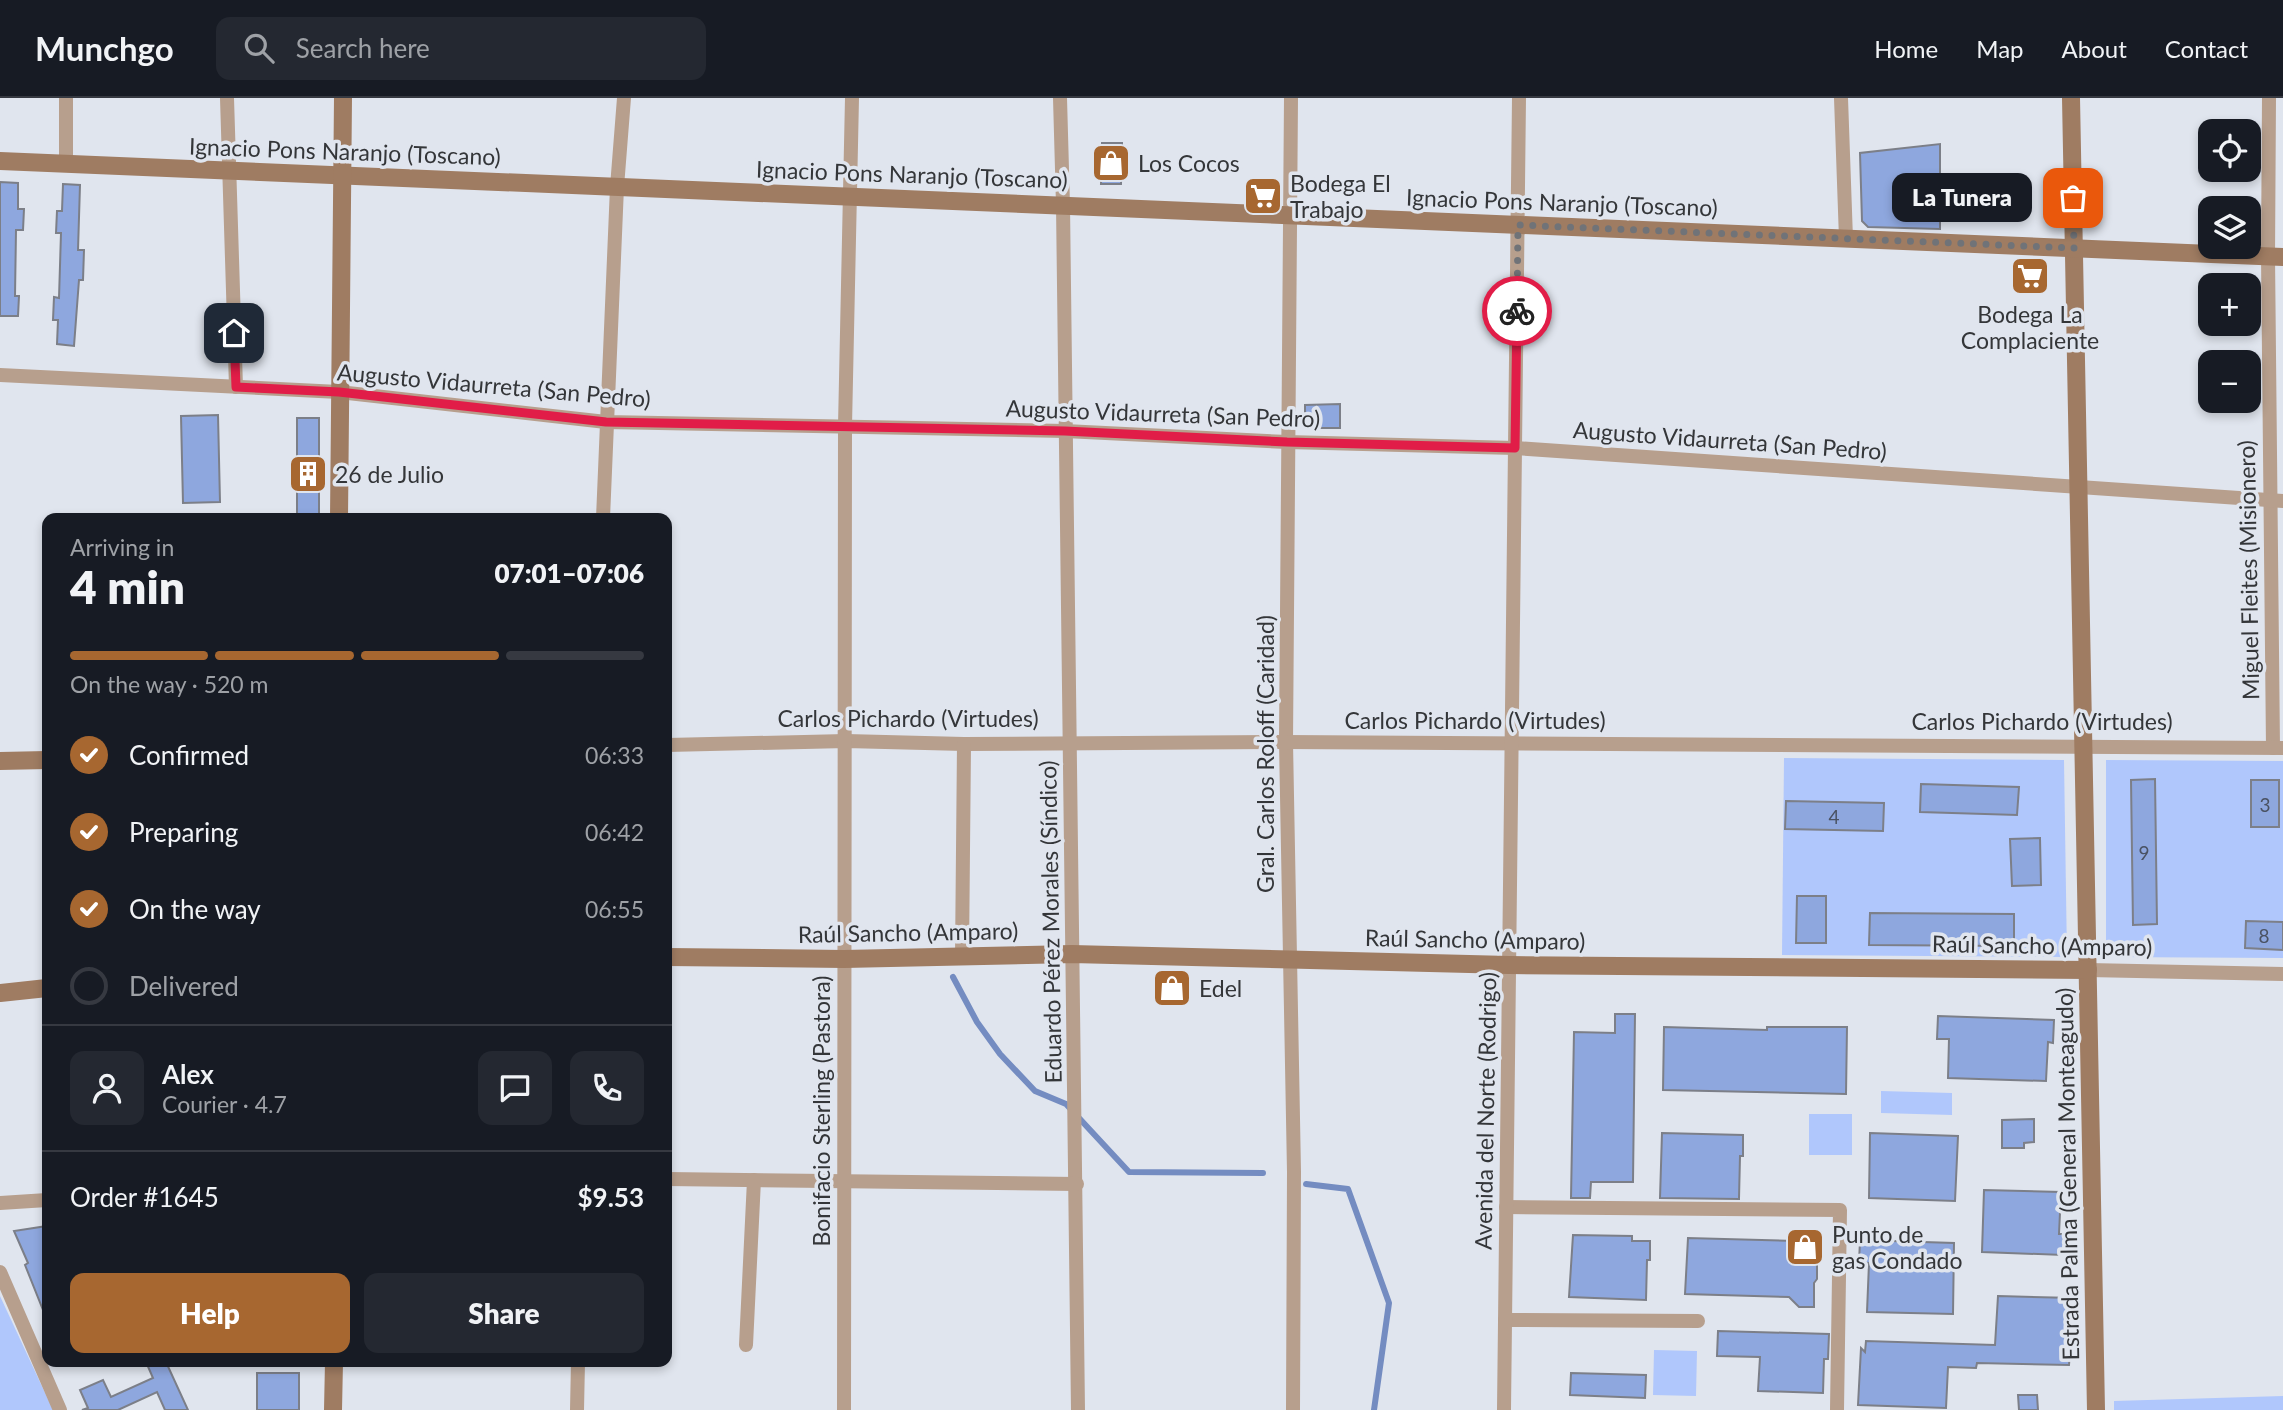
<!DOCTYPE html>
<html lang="en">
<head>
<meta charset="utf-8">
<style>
	:root { --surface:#171b24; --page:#242831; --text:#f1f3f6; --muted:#9ea1a6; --line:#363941; --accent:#a76730 }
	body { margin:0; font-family:Lato,sans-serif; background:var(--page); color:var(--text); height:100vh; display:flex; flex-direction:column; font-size:26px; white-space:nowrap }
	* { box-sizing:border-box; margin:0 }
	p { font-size:23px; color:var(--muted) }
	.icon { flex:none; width:38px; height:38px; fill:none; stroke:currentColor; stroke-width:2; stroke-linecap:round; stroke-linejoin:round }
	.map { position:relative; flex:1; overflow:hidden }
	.details { position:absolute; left:42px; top:415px; width:630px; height:854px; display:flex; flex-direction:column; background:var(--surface); border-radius:14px; box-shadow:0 4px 10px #0003 }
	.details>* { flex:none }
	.tools { position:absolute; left:2198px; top:21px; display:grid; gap:14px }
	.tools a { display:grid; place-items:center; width:63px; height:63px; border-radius:14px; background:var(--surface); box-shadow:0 4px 10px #0003; font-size:35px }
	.pin { position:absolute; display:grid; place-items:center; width:60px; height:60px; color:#fff; margin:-30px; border-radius:14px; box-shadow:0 4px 10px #0006 }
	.courier { position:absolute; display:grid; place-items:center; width:70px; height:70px; margin:-35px; border:5px solid #e11d48; border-radius:50%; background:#fff; color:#222; box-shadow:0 2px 9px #0007 }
	.bubble { position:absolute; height:49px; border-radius:14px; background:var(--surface); box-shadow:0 4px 10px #0003; font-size:23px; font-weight:800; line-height:49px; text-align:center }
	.summary em { font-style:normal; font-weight:800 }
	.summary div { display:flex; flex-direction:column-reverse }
	.summary { display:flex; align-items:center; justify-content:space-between; height:119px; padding:0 28px }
	h1 { font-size:46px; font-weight:800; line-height:52px }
	.bar { display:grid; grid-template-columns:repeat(4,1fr); gap:10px 7px; align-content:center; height:84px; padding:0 28px }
	.bar i { height:9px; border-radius:5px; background:var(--line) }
	.bar .on { background:var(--accent) }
	.bar p { grid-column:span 4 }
	.line { display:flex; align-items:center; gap:18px; padding:0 28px; border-top:2px solid var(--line) }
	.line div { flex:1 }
	.round { display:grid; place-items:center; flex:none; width:74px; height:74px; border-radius:14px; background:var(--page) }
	ol { padding:0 28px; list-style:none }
	li { display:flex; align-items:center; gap:21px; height:77px }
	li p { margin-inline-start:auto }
	li .icon { padding:7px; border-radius:50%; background:var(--accent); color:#fff; stroke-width:4 }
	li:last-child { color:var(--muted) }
	li i { width:38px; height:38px; border:4px solid var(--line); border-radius:50% }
	.cta { display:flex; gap:14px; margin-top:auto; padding:14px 28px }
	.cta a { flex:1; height:80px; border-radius:14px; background:var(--accent); color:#fff; font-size:28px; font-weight:800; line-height:80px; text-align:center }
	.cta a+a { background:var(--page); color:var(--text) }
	header { display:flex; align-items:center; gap:42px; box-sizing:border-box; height:98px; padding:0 35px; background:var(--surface); border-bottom:2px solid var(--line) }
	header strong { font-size:33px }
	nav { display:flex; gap:38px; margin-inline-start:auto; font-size:24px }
	.search { width:490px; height:63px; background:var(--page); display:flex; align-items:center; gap:18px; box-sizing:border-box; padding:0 24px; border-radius:14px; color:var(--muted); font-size:26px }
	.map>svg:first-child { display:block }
	.green { fill:#b0c7fc }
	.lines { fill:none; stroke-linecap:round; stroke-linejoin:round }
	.stream { stroke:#748cc1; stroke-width:6 }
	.building { fill:#8ea7de; stroke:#7c7f88; stroke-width:2 }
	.street { stroke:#b79f8d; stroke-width:14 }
	.secondary { stroke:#9f7c62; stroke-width:18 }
	.done { stroke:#707378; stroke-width:7; stroke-dasharray:0 12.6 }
	.route { stroke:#e11d48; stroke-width:9 }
	.labels { text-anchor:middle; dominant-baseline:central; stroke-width:7; stroke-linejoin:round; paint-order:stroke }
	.number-label { font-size:19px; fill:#4a5262 }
	.street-label { font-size:23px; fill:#343639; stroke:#e0e5ee }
	.poi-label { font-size:23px; fill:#343639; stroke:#e0e5ee; text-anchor:start }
</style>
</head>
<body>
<header>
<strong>Munchgo</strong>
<div class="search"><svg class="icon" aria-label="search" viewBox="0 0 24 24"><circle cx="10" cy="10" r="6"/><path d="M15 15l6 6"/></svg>Search here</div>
<nav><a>Home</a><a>Map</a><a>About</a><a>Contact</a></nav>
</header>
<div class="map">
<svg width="2283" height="1312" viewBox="0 0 2283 1312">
	<rect width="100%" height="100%" fill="#e0e5ee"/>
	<g class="green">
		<polygon points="1784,660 2064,662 2067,859 1782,857"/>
		<polygon points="2106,662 2283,663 2283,860 2106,859"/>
		<polygon points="1881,993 1952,995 1952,1017 1881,1015"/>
		<rect x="1809" y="1016" width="43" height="41"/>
		<polygon points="0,1198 53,1312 0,1312"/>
		<polygon points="1654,1252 1697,1253 1696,1298 1653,1297"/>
		<polygon points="2283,1298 2283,1312 2114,1312 2114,1303"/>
	</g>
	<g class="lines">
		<g class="stream">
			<polyline points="953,879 977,924 1000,956 1035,993 1066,1006 1129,1074 1263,1075"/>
			<polyline points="1306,1086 1348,1091 1389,1205 1374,1312"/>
		</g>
	</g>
	<g class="building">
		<polygon points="1102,45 1122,45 1121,86 1101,86"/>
		<polygon points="1940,46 1940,131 1868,129 1862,123 1860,55"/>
		<polygon points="0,84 18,85 18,111 24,111 23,132 16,132 15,198 19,198 18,218 0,218"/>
		<polygon points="63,86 80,87 78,152 84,152 83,182 79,182 74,248 57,246 58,222 53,222 54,199 59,200 61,135 56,135 57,113 62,113"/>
		<rect x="2021" y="166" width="19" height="23"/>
		<polygon points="1340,306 1340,330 1305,330 1305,307"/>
		<polygon points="218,317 220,404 183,405 181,318"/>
		<rect x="297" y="320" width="22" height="100"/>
		<polygon points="2155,681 2157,826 2133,827 2131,682"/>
		<rect x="2251" y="682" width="28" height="47"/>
		<polygon points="1921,686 2019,689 2017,717 1920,714"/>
		<polygon points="1786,703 1884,705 1883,733 1785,731"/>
		<polygon points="2040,740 2041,787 2012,788 2010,741"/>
		<polygon points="1797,798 1826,798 1826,845 1796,845"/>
		<polygon points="1870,815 2014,816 2014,848 1869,847"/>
		<polygon points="2246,823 2283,824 2283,852 2245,850"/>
		<polygon points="1615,916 1635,916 1633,1084 1591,1084 1590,1100 1571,1100 1574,934 1615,935"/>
		<polygon points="1938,918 2054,922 2053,945 2048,944 2046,983 1948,980 1949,941 1937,941"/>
		<polygon points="1664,929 1767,932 1767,929 1847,929 1846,996 1663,992"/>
		<polygon points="2034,1021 2034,1044 2024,1045 2024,1050 2002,1050 2002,1022"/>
		<polygon points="1662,1035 1743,1037 1743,1058 1740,1058 1739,1101 1660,1100"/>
		<polygon points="1870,1035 1958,1038 1955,1103 1869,1100"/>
		<polygon points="1984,1092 2061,1094 2059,1136 2064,1136 2063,1157 1982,1154"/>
		<polygon points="47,1128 47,1222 25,1167 28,1165 14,1133"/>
		<polygon points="1573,1137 1632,1138 1632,1143 1650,1143 1650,1162 1647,1162 1646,1202 1569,1199"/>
		<polygon points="1794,1138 1817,1138 1817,1181 1814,1185 1814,1209 1799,1209 1789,1199 1685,1196 1688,1140 1794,1143"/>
		<polygon points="1860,1142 1954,1145 1953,1216 1867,1214 1869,1165 1859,1165"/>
		<polygon points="1998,1198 2074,1200 2069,1267 1977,1265 1976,1270 1948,1269 1946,1310 1858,1307 1861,1250 1865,1254 1866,1243 1995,1247"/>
		<polygon points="1718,1233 1829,1236 1828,1261 1824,1261 1823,1295 1758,1293 1760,1259 1717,1258"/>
		<polygon points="146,1264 166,1264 188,1312 165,1312 157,1294 118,1312 82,1312 88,1310 80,1292 103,1282 111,1299 153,1280"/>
		<rect x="257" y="1275" width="42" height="37"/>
		<polygon points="1571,1275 1646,1277 1645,1300 1570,1297"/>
		<polygon points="2018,1297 2037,1297 2038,1312 2019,1312"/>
	</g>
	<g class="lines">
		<g class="street">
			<polyline points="227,0 236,289"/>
			<polyline points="1060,0 1063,107 1078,1312"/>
			<polyline points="1291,0 1286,644 1294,1074 1293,1312"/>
			<polyline points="1841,0 1846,141"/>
			<polyline points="2269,0 2268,158 2273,650"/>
			<polyline points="66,65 66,0"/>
			<polyline points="0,277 339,294 606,324 1065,333 1287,344 1515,350 2283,403"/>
			<polyline points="603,420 617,89 624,0"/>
			<polyline points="667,647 846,643 964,646 1286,644 2283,650"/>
			<polyline points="962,858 964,646"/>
			<polyline points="2088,872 2283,876"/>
			<polyline points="667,1081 1077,1086"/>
			<polyline points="0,1105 47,1102"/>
			<polyline points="1506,1109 1840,1112 1837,1312"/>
			<polyline points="0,1174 60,1312"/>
			<polyline points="1505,1222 1698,1223"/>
			<polyline points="746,1247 754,1082"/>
			<polyline points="577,1312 578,1264"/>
			<polyline points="844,1312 845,328 852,0"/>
			<polyline points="1504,1312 1519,0"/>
		</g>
		<g class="secondary">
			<polyline points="2071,0 2096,1312"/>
			<polyline points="0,63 2283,159"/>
			<polyline points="339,420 343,0"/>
			<polyline points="0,663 47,662"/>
			<polyline points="667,859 844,861 1072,856 1509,867 2088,872"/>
			<polyline points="0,895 47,890"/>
			<polyline points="333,1312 334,1264"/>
		</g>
	</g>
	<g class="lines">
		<polyline class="done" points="1517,213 1518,127 2074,150 2073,100"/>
		<polyline class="route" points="234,235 236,289 339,294 606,324 1065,333 1287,344 1515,350 1517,213"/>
	</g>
	<defs>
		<symbol id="shop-square" viewBox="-11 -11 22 22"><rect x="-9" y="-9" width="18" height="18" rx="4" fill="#a76730" stroke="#e0e5ee"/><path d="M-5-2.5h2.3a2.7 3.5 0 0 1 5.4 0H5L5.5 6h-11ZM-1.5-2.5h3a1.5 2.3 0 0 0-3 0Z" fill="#fff"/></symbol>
		<symbol id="supermarket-square" viewBox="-11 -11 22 22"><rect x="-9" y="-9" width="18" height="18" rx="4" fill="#a76730" stroke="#e0e5ee"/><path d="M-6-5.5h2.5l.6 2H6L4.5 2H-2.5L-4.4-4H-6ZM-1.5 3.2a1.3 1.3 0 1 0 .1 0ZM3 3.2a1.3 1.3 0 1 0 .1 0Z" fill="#fff"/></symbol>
		<symbol id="building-square" viewBox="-11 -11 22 22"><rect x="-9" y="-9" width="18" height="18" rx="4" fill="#a76730" stroke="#e0e5ee"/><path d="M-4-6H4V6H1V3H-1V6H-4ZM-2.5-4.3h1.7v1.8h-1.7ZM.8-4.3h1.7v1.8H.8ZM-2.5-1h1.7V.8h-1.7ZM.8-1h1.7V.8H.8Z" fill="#fff"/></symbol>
	</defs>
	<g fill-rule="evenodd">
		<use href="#shop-square" x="1089" y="43" width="44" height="44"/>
		<use href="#supermarket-square" x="1241" y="76" width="44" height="44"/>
		<use href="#supermarket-square" x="2008" y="156" width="44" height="44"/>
		<use href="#building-square" x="286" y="354" width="44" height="44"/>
		<use href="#shop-square" x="1150" y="868" width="44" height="44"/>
		<use href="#shop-square" x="1783" y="1127" width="44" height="44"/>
	</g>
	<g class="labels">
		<g class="number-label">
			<text x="2265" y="706">3</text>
			<text x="1834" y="718">4</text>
			<text x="2144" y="754">9</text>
			<text x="2264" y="837">8</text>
		</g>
		<g class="street-label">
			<text transform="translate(345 53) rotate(2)">Ignacio Pons Naranjo (Toscano)</text>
			<text transform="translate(912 76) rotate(2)">Ignacio Pons Naranjo (Toscano)</text>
			<text transform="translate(1562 104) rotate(2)">Ignacio Pons Naranjo (Toscano)</text>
			<text transform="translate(494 287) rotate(5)">Augusto Vidaurreta (San Pedro)</text>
			<text transform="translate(1163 315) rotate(2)">Augusto Vidaurreta (San Pedro)</text>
			<text transform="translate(1730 342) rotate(4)">Augusto Vidaurreta (San Pedro)</text>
			<text transform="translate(2248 472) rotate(-91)">Miguel Fleites (Misionero)</text>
			<text x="908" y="620">Carlos Pichardo (Virtudes)</text>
			<text x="1475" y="622">Carlos Pichardo (Virtudes)</text>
			<text x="2042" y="623">Carlos Pichardo (Virtudes)</text>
			<text transform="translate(1265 656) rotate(-90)">Gral. Carlos Roloff (Caridad)</text>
			<text transform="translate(1050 824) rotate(-91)">Eduardo Pérez Morales (Síndico)</text>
			<text transform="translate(908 834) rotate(-1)">Raúl Sancho (Amparo)</text>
			<text transform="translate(1475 841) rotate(1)">Raúl Sancho (Amparo)</text>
			<text transform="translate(2042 847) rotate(1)">Raúl Sancho (Amparo)</text>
			<text transform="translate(821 1013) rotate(-90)">Bonifacio Sterling (Pastora)</text>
			<text transform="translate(1485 1013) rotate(-89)">Avenida del Norte (Rodrigo)</text>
			<text transform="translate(2067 1076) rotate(-91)">Estrada Palma (General Monteagudo)</text>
		</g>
		<g class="poi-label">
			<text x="1138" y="65">Los Cocos</text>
			<text x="1290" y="85">Bodega El<tspan x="1290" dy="26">Trabajo</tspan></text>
			<text x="2030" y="216" text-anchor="middle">Bodega La<tspan x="2030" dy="26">Complaciente</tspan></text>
			<text x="335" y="376">26 de Julio</text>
			<text x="1199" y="890">Edel</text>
			<text x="1832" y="1136">Punto de<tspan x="1832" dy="26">gas Condado</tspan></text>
		</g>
	</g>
</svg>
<div class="tools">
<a><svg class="icon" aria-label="locate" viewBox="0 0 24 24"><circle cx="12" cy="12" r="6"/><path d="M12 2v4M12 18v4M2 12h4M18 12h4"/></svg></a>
<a><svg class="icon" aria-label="layers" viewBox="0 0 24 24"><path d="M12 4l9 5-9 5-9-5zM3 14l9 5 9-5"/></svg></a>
<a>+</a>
<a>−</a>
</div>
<div class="pin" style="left:2073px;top:100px;background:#ea580c"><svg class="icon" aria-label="bag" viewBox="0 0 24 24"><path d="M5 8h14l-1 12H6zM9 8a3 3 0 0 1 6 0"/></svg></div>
<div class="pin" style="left:234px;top:235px;background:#1f2937"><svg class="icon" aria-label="home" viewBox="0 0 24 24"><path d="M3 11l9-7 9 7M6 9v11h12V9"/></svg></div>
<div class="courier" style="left:1517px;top:213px"><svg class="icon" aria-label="bike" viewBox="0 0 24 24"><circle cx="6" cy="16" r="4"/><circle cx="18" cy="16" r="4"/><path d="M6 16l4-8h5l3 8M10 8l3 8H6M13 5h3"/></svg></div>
<div class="bubble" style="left:1892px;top:75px;width:140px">La Tunera</div>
<section class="details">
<div class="summary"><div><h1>4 min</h1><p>Arriving in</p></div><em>07:01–07:06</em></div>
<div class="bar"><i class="on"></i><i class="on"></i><i class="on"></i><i></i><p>On the way · 520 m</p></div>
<ol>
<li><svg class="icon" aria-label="check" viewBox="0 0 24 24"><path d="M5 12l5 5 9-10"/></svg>Confirmed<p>06:33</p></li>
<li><svg class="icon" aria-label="check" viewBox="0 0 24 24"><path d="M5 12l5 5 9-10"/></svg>Preparing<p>06:42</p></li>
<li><svg class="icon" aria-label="check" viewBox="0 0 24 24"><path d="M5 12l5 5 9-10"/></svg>On the way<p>06:55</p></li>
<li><i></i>Delivered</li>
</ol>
<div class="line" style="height:126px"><a class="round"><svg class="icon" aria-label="person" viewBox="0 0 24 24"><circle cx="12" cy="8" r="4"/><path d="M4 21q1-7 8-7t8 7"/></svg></a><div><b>Alex</b><p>Courier · 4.7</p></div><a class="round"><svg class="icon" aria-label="chat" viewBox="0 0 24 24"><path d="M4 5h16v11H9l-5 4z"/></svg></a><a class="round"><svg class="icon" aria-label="phone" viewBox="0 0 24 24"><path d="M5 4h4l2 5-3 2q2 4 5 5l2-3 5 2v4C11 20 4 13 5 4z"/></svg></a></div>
<div class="line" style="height:91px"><div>Order #1645</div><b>$9.53</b></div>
<div class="cta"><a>Help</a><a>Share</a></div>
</section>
</div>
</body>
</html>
